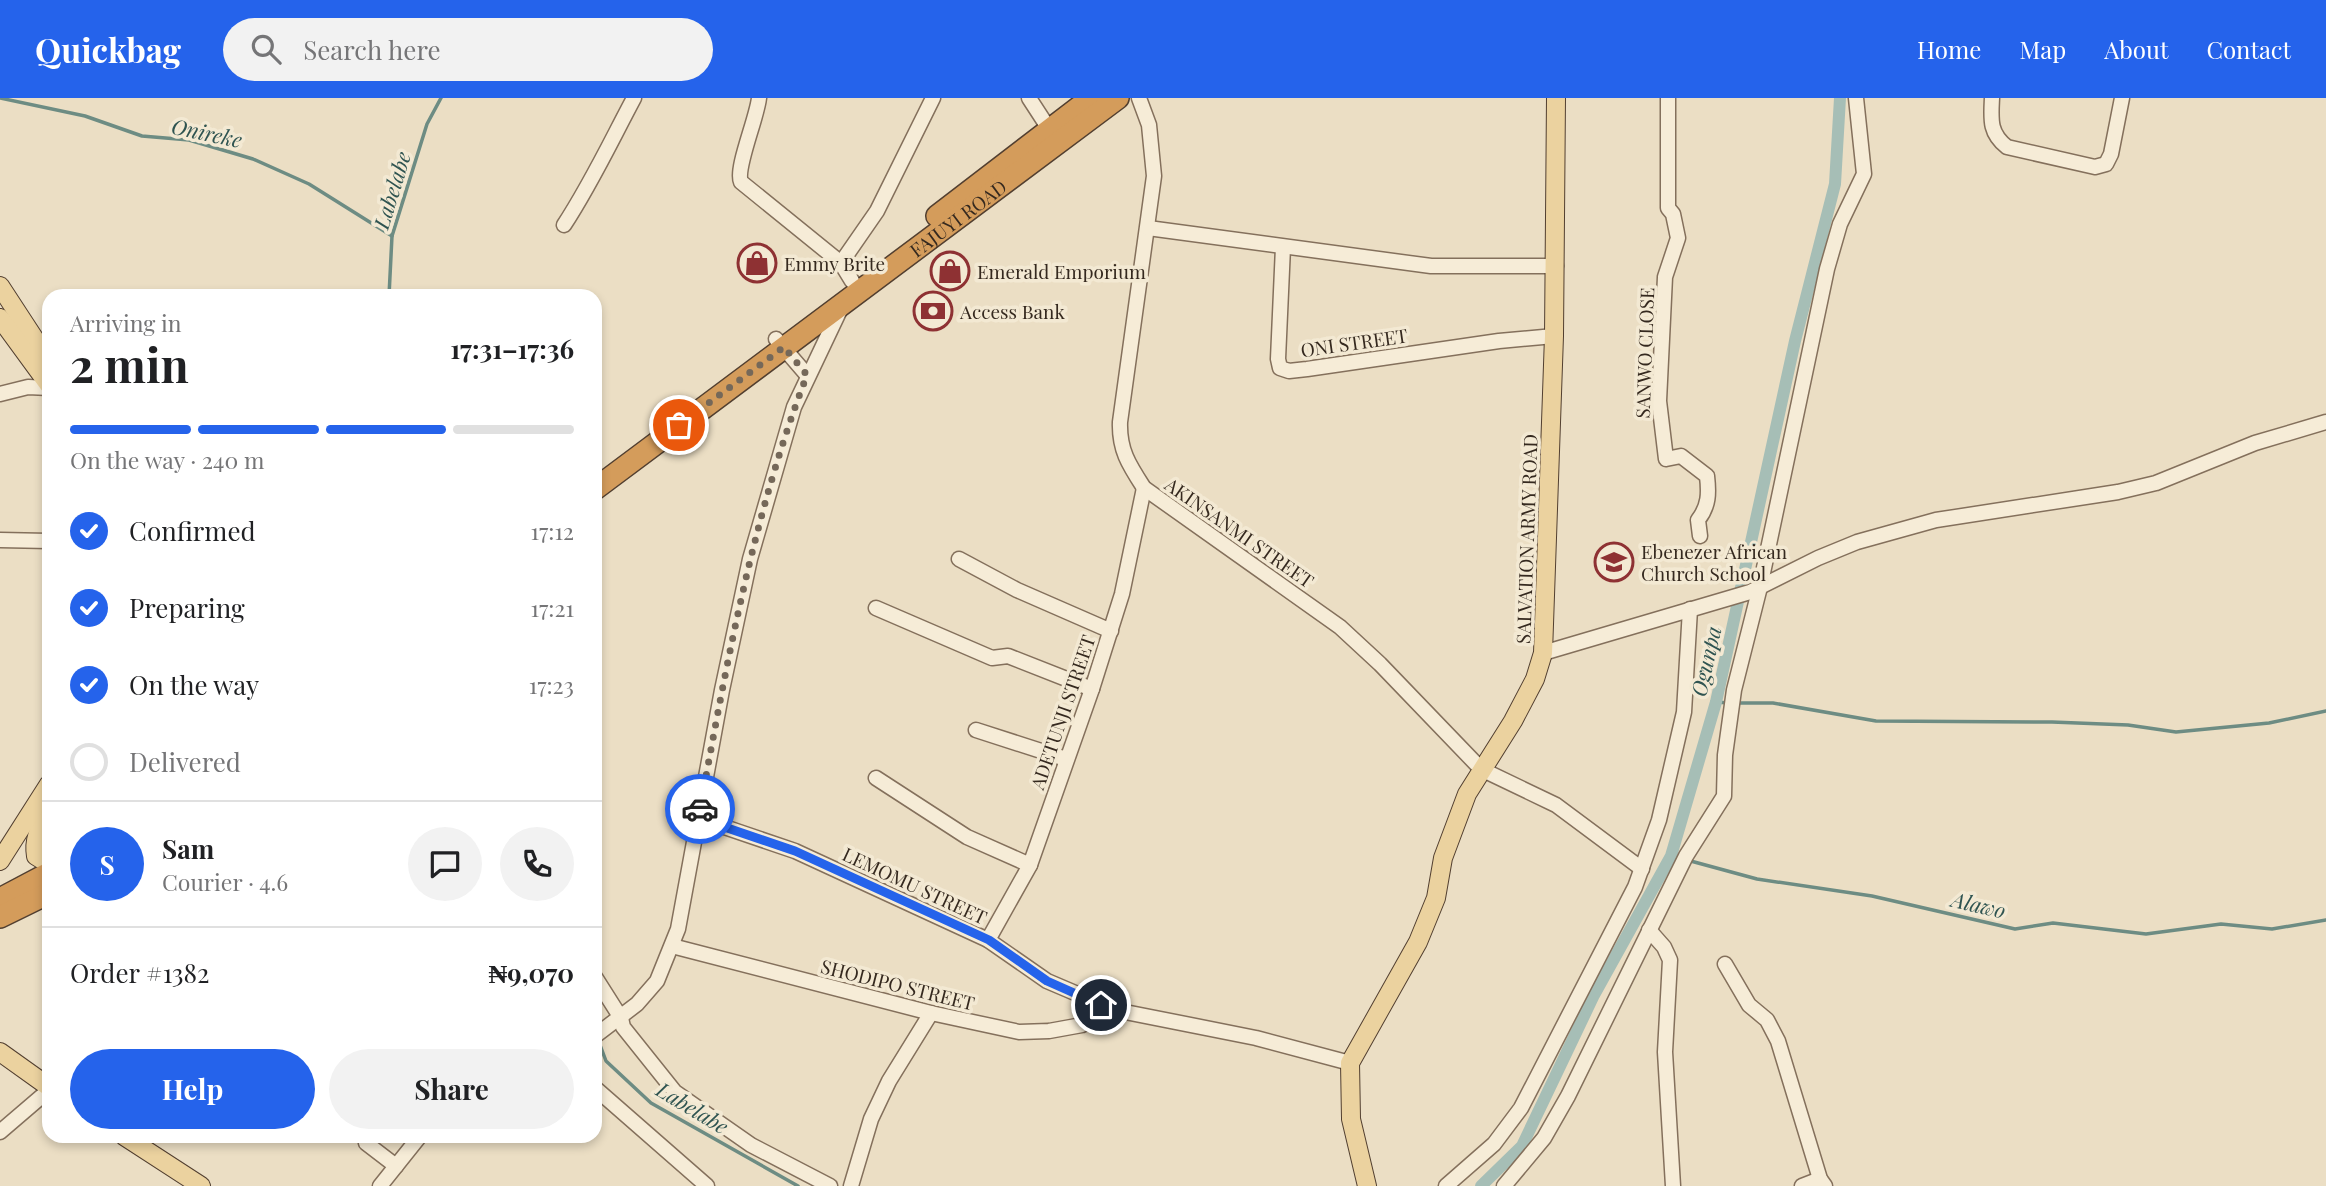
<!DOCTYPE html>
<html lang="en">
<head>
<meta charset="utf-8">
<style>
	:root { --surface:#fff; --page:#f2f2f2; --text:#202124; --muted:#757577; --line:#e0e0e0; --accent:#2563eb }
	body { margin:0; font-family:"Playfair Display",serif; background:var(--page); color:var(--text); height:100vh; display:flex; flex-direction:column; font-size:26px; white-space:nowrap }
	* { box-sizing:border-box; margin:0 }
	p { font-size:23px; color:var(--muted) }
	.icon { flex:none; width:38px; height:38px; fill:none; stroke:currentColor; stroke-width:2; stroke-linecap:round; stroke-linejoin:round }
	.map { position:relative; flex:1; overflow:hidden }
	.side { position:absolute; left:42px; top:191px; width:560px; height:854px; display:flex; flex-direction:column; background:var(--surface); border-radius:21px; box-shadow:0 4px 10px #0003 }
	.side>* { flex:none }
	.pin { position:absolute; display:grid; place-items:center; width:60px; height:60px; color:#fff; margin:-30px; border:4px solid #fff; border-radius:50%; box-shadow:0 2px 7px #0007 }
	.courier { position:absolute; display:grid; place-items:center; width:70px; height:70px; margin:-35px; border:5px solid #2563eb; border-radius:50%; background:#fff; color:#222; box-shadow:0 2px 9px #0007 }
	.overview em { font-style:normal; font-weight:700 }
	.overview div { display:flex; flex-direction:column-reverse }
	.overview { display:flex; align-items:center; justify-content:space-between; height:119px; padding:0 28px }
	h1 { font-size:46px; font-weight:700; line-height:52px }
	.bar { display:grid; grid-template-columns:repeat(4,1fr); gap:10px 7px; align-content:center; height:84px; padding:0 28px }
	.bar i { height:9px; border-radius:5px; background:var(--line) }
	.bar .current { background:var(--accent) }
	.bar p { grid-column:span 4 }
	.line { display:flex; align-items:center; gap:18px; padding:0 28px; border-top:2px solid var(--line) }
	.line div { flex:1 }
	.round { display:grid; place-items:center; flex:none; width:74px; height:74px; border-radius:37px; background:var(--page) }
	ol { padding:0 28px; list-style:none }
	li { display:flex; align-items:center; gap:21px; height:77px }
	li p { margin-inline-start:auto }
	li .icon { padding:7px; border-radius:50%; background:var(--accent); color:#fff; stroke-width:4 }
	li:last-child { color:var(--muted) }
	li i { width:38px; height:38px; border:4px solid var(--line); border-radius:50% }
	.button { display:flex; gap:14px; margin-top:auto; padding:14px 28px }
	.button a { flex:1; height:80px; border-radius:42px; background:var(--accent); color:#fff; font-size:28px; font-weight:700; line-height:80px; text-align:center }
	.button a+a { background:var(--page); color:var(--text) }
	header { display:flex; align-items:center; gap:42px; box-sizing:border-box; height:98px; padding:0 35px; background:var(--accent); color:#fff }
	header strong { font-size:33px }
	nav { display:flex; gap:38px; margin-inline-start:auto; font-size:24px }
	.search { width:490px; height:63px; background:var(--page); display:flex; align-items:center; gap:18px; box-sizing:border-box; padding:0 24px; border-radius:38px; color:var(--muted); font-size:26px }
	.map>svg:first-child { display:block }
	.lines { fill:none; stroke-linecap:round; stroke-linejoin:round }
	.stream { stroke:#6d8c83; stroke-width:3.5 }
	.canal { stroke:#a6beb6; stroke-width:12 }
	.minor-casing { stroke:#84705c; stroke-width:17 }
	.major-casing { stroke:#523f30; stroke-width:20 }
	.highway-casing { stroke:#523f30; stroke-width:24 }
	.minor { stroke:#f6ecd7; stroke-width:14 }
	.major { stroke:#ebd29f; stroke-width:18 }
	.highway { stroke:#d49c5b; stroke-width:21 }
	.done { stroke:#756859; stroke-width:7; stroke-dasharray:0 12.6 }
	.route { stroke:#2563eb; stroke-width:9 }
	.labels { text-anchor:middle; dominant-baseline:central; stroke-width:7; stroke-linejoin:round; paint-order:stroke }
	.street-label { font-size:19px; fill:#35291f; stroke:#f3e9d3 }
	.poi-label { font-size:19px; fill:#35291f; stroke:#f3e9d3; text-anchor:start }
	.water-label { font-size:21px; font-style:italic; fill:#2f5451; stroke:#f3e9d3 }
</style>
</head>
<body>
<header>
<strong>Quickbag</strong>
<div class="search"><svg class="icon" aria-label="search" viewBox="0 0 24 24"><circle cx="10" cy="10" r="6"/><path d="M15 15l6 6"/></svg>Search here</div>
<nav><a>Home</a><a>Map</a><a>About</a><a>Contact</a></nav>
</header>
<div class="map">
<svg width="2326" height="1088" viewBox="0 0 2326 1088">
	<rect width="100%" height="100%" fill="#ebdec4"/>
	<g class="lines">
		<g class="stream">
			<polyline points="0,0 85,18 142,38 189,42 253,61 309,86 392,138"/>
			<polyline points="389,198 392,138 427,26 441,0"/>
			<polyline points="1716,604 1729,605"/>
			<polyline points="1737,605 1773,605 1876,623 2052,624 2128,627 2176,634 2269,625 2326,613"/>
			<polyline points="1671,758 1680,760"/>
			<polyline points="1687,762 1757,781 1872,798 2015,831 2053,825 2146,836 2221,826 2272,831 2326,822"/>
			<polyline points="597,939 606,963 651,1005 798,1088"/>
		</g>
		<polyline class="canal" points="1481,1088 1522,1048 1594,897 1671,758 1716,604 1795,243 1835,86 1840,0"/>
		<defs>
			<g id="minor">
				<path d="M759 0C757 20 735 71 741 84L841 165 852 183"/>
				<polyline points="1029,0 1053,37"/>
				<path d="M1139 0 1149 27 1154 78 1120 324C1119 352 1129 367 1144 390L1340 529 1380 566 1481 671 1556 707 1642 771"/>
				<path d="M1668 0V110L1673 116 1678 140 1665 179 1659 303 1666 361 1681 358 1707 378C1709 395 1709 408 1698 422L1700 438"/>
				<path d="M1992 0C1991 21 1989 35 2007 49L2095 69 2106 66 2111 56 2122 0"/>
				<path d="M564 127C591 86 611 43 634 0"/>
				<polyline points="1148,130 1431,168 1556,168"/>
				<polyline points="1283,149 1278,261 1280,270 1289,273 1307,271 1499,243 1554,238"/>
				<polyline points="841,165 877,113 933,0"/>
				<polyline points="776,241 807,277"/>
				<polyline points="0,296 28,289 49,290"/>
				<polyline points="0,442 49,443"/>
				<polyline points="959,461 1017,492 1111,533"/>
				<polyline points="876,510 992,560 1008,558 1092,591"/>
				<polyline points="1543,555 1750,494 1818,460 1857,444 1936,422 2118,394 2156,385 2255,345 2326,324"/>
				<polyline points="976,632 1066,661"/>
				<polyline points="876,680 967,739 1030,767"/>
				<polyline points="698,720 795,753 988,842 1047,883 1115,912 1256,940 1350,965"/>
				<polyline points="1649,832 1664,849 1670,862 1665,954 1673,1088"/>
				<polyline points="988,842 1030,767 1092,591 1122,496 1144,390"/>
				<polyline points="672,848 931,915 1019,934 1049,933 1082,927 1115,912"/>
				<polyline points="1725,866 1749,907 1767,922 1778,943 1820,1081 1825,1088"/>
				<polyline points="595,879 621,920 623,929 675,994 751,1047 830,1088"/>
				<polyline points="595,938 637,906 657,883 678,831 722,592 750,461 794,309 840,212"/>
				<polyline points="595,990 707,1088"/>
				<polyline points="0,1034 49,992"/>
				<polyline points="365,1038 366,1045 396,1068"/>
				<polyline points="380,1088 420,1038"/>
				<polyline points="851,1088 871,1021 889,983 931,915"/>
				<polyline points="1446,1088 1494,1046 1521,1010 1635,789 1659,722 1684,614 1690,511"/>
				<polyline points="1504,1088 1544,1040 1568,998 1686,758 1724,698 1725,657 1734,592 1760,489 1827,171 1840,126 1864,76 1856,0"/>
				<polyline points="1802,1088 1820,1081"/>
			</g>
			<g id="major">
				<polyline points="0,188 49,263"/>
				<polyline points="0,220 49,287"/>
				<path d="M49 714C40 730 33 740 36 758L49 766"/>
				<polyline points="0,763 49,686"/>
				<polyline points="0,954 49,989"/>
				<polyline points="124,1038 201,1088"/>
				<polyline points="1367,1088 1351,1021 1350,965 1418,844 1436,800 1443,760 1467,696 1513,623 1535,581 1543,555 1554,238 1556,0"/>
			</g>
			<g id="highway">
				<polyline points="937,118 1091,0"/>
				<path id="s1" d="M595 391 1118 0"/>
				<polyline points="0,801 49,775"/>
				<polyline points="0,819 49,795"/>
			</g>
		</defs>
		<use href="#minor" class="minor-casing"/>
		<use href="#major" class="major-casing"/>
		<use href="#highway" class="highway-casing"/>
		<use href="#minor" class="minor"/>
		<use href="#major" class="major"/>
		<use href="#highway" class="highway"/>
	</g>
	<g class="lines">
		<path class="done" d="M679 327 784 249 807 277C753 417 727 564 700 711"/>
		<polyline class="route" points="700,711 698,720 795,753 989,842 1047,883 1101,907"/>
	</g>
	<defs>
		<symbol id="shop-ring" viewBox="-11 -11 22 22"><circle r="9.5" fill="#f3e9d3" stroke="#8e3133" stroke-width="1.5"/><path d="M-5-2.5h2.3a2.7 3.5 0 0 1 5.4 0H5L5.5 6h-11ZM-1.5-2.5h3a1.5 2.3 0 0 0-3 0Z" fill="#8e3133"/></symbol>
		<symbol id="bank-ring" viewBox="-11 -11 22 22"><circle r="9.5" fill="#f3e9d3" stroke="#8e3133" stroke-width="1.5"/><path d="M-6-4H6V4H-6ZM0-2.3a2.3 2.3 0 1 0 0 4.6a2.3 2.3 0 1 0 0-4.6Z" fill="#8e3133"/></symbol>
		<symbol id="school-ring" viewBox="-11 -11 22 22"><circle r="9.5" fill="#f3e9d3" stroke="#8e3133" stroke-width="1.5"/><path d="M0-5L7-2L0 1L-7-2ZM-4 1L0 2.5L4 1V4Q0 6-4 4Z" fill="#8e3133"/></symbol>
	</defs>
	<g fill-rule="evenodd">
		<use href="#shop-ring" x="735" y="143" width="44" height="44"/>
		<use href="#shop-ring" x="928" y="151" width="44" height="44"/>
		<use href="#bank-ring" x="911" y="191" width="44" height="44"/>
		<use href="#school-ring" x="1592" y="442" width="44" height="44"/>
	</g>
	<g class="labels">
		<g class="street-label">
			<text stroke="none"><textPath href="#s1" startOffset="453">FAJUYI ROAD</textPath></text>
			<text transform="translate(1354 244) rotate(-8)">ONI STREET</text>
			<text transform="translate(1644 255) rotate(-88)">SANWO CLOSE</text>
			<text transform="translate(1240 434) rotate(35)">AKINSANMI STREET</text>
			<text transform="translate(1526 441) rotate(-88)">SALVATION ARMY ROAD</text>
			<text transform="translate(1062 614) rotate(-71)">ADETUNJI STREET</text>
			<text transform="translate(915 787) rotate(25)">LEMOMU STREET</text>
			<text transform="translate(898 886) rotate(14)">SHODIPO STREET</text>
		</g>
		<g class="poi-label">
			<text x="784" y="165">Emmy Brite</text>
			<text x="977" y="173">Emerald Emporium</text>
			<text x="960" y="213">Access Bank</text>
			<text x="1641" y="453">Ebenezer African<tspan x="1641" dy="22">Church School</tspan></text>
		</g>
		<g class="water-label">
			<text transform="translate(207 34) rotate(12)">Onireke</text>
			<text transform="translate(391 92) rotate(-73)">Labelabe</text>
			<text transform="translate(1705 563) rotate(-77)">Ogunpa</text>
			<text transform="translate(1979 806) rotate(13)">Alawo</text>
			<text transform="translate(693 1009) rotate(31)">Labelabe</text>
		</g>
	</g>
</svg>
<div class="pin" style="left:679px;top:327px;background:#ea580c"><svg class="icon" aria-label="bag" viewBox="0 0 24 24"><path d="M5 8h14l-1 12H6zM9 8a3 3 0 0 1 6 0"/></svg></div>
<div class="pin" style="left:1101px;top:907px;background:#1f2937"><svg class="icon" aria-label="home" viewBox="0 0 24 24"><path d="M3 11l9-7 9 7M6 9v11h12V9"/></svg></div>
<div class="courier" style="left:700px;top:711px"><svg class="icon" aria-label="car" viewBox="0 0 24 24"><path d="M5 17H2v-5l4-1 3-4h7l3 4 3 1v5h-3M9 17h6M6 11h13"/><circle cx="7" cy="17" r="2"/><circle cx="17" cy="17" r="2"/></svg></div>
<section class="side">
<div class="overview"><div><h1>2 min</h1><p>Arriving in</p></div><em>17:31–17:36</em></div>
<div class="bar"><i class="current"></i><i class="current"></i><i class="current"></i><i></i><p>On the way · 240 m</p></div>
<ol>
<li><svg class="icon" aria-label="check" viewBox="0 0 24 24"><path d="M5 12l5 5 9-10"/></svg>Confirmed<p>17:12</p></li>
<li><svg class="icon" aria-label="check" viewBox="0 0 24 24"><path d="M5 12l5 5 9-10"/></svg>Preparing<p>17:21</p></li>
<li><svg class="icon" aria-label="check" viewBox="0 0 24 24"><path d="M5 12l5 5 9-10"/></svg>On the way<p>17:23</p></li>
<li><i></i>Delivered</li>
</ol>
<div class="line" style="height:126px"><b class="round" style="background:var(--accent);color:#fff">S</b><div><b>Sam</b><p>Courier · 4.6</p></div><a class="round"><svg class="icon" aria-label="chat" viewBox="0 0 24 24"><path d="M4 5h16v11H9l-5 4z"/></svg></a><a class="round"><svg class="icon" aria-label="phone" viewBox="0 0 24 24"><path d="M5 4h4l2 5-3 2q2 4 5 5l2-3 5 2v4C11 20 4 13 5 4z"/></svg></a></div>
<div class="line" style="height:91px"><div>Order #1382</div><b>₦9,070</b></div>
<div class="button"><a>Help</a><a>Share</a></div>
</section>
</div>
</body>
</html>
